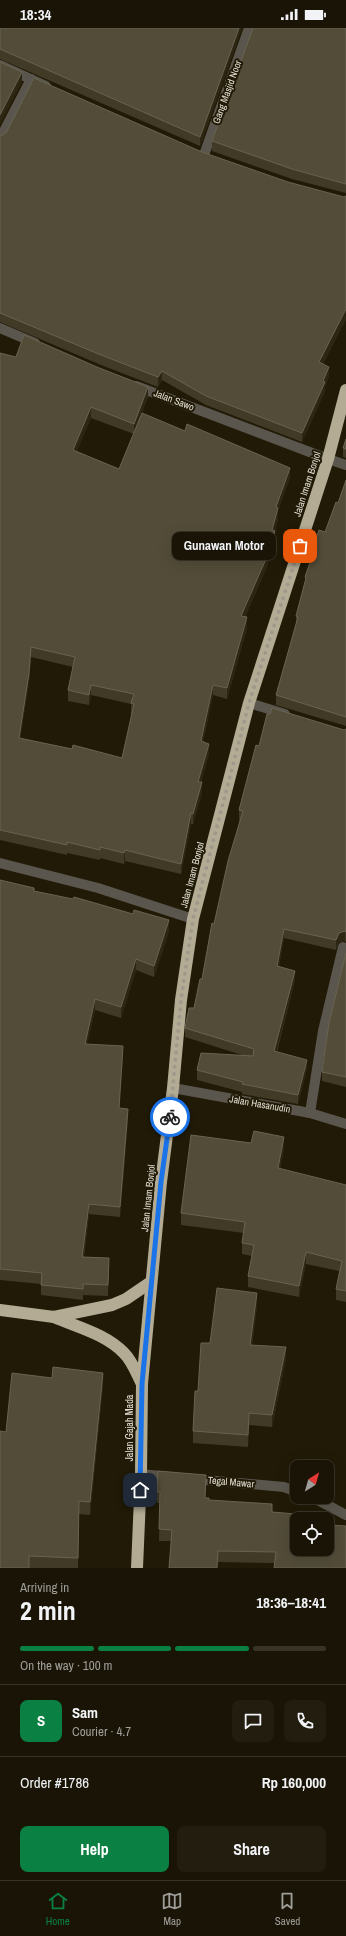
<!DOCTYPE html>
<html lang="en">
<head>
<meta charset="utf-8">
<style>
	:root { --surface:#191405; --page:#221d0f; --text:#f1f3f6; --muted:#9f9e9a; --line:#373327; --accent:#0b8043 }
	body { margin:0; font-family:"Archivo Narrow",sans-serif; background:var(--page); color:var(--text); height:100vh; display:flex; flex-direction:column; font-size:15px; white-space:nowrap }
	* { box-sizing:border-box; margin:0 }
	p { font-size:13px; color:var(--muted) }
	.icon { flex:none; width:22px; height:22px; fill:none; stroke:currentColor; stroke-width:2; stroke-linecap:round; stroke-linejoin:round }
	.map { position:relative; height:1540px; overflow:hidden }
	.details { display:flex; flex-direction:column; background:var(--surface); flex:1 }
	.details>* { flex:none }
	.needle { width:26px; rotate:37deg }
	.fabs { position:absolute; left:290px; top:1432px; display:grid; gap:8px }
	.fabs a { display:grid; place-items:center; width:44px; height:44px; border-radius:8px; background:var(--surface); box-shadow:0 4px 16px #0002,0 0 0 1px var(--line); font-size:20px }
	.pin { position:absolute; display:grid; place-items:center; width:34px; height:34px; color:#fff; margin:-17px; border-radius:8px; box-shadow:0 2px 6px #0006 }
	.courier { position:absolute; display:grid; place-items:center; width:40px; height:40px; margin:-20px; border:3px solid #1a73e8; border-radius:50%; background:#fff; color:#222; box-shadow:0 1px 5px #0007 }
	.bubble { position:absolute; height:28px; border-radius:8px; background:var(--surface); box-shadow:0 4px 16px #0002,0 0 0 1px var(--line); font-size:13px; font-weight:700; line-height:28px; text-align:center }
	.headline em { font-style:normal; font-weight:700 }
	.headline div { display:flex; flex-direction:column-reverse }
	.headline { display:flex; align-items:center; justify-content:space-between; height:68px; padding:0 20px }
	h1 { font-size:26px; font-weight:700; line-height:30px }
	.bar { display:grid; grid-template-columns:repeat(4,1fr); gap:6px 4px; align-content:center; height:48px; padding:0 20px }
	.bar i { height:5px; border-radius:3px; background:var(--line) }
	.bar .selected { background:var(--accent) }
	.bar p { grid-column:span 4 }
	.line { display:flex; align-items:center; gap:10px; padding:0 20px; border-top:1px solid var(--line) }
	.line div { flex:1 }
	.round { display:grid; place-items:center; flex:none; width:42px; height:42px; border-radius:8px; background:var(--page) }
	.primary-button { display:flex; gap:8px; margin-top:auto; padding:8px 20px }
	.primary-button a { flex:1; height:46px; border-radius:8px; background:var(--accent); color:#fff; font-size:16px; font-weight:700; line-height:46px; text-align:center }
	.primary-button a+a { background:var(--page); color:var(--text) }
	.status { display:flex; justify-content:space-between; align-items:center; height:28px; padding:0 20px; background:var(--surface); direction:ltr }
	.status svg { height:11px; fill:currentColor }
	.dock { display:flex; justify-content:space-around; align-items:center; height:56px; border-top:1px solid var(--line); background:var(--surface); font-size:11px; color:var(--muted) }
	.dock a { display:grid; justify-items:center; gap:2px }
	.dock .selected { color:var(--accent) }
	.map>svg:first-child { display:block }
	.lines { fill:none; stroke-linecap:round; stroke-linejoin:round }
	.minor { stroke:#5a564d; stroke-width:10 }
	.highway { stroke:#b3ab93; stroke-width:12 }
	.wall { fill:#413a27; fill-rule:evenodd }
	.shaded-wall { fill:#2d2612 }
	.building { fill:#524c39; stroke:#696351; fill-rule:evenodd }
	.done { stroke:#9e998b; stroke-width:4; stroke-dasharray:0 7.2 }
	.route { stroke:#1a73e8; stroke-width:5 }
	.labels { text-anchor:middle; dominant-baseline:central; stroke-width:4; stroke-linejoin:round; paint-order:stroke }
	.street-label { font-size:10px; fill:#e2ded2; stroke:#211a07 }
</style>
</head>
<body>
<div class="status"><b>18:34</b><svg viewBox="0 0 49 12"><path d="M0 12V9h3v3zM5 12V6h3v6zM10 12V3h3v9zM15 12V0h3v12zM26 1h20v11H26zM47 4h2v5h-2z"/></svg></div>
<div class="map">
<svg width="346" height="1540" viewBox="0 0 346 1540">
	<rect width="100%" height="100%" fill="#211a07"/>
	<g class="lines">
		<g class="minor">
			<polyline points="0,37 46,58"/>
			<polyline points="0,111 31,51"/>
			<polyline points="204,127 249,0"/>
			<polyline points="0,300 35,315"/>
			<polyline points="136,358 328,431 346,437"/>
			<polyline points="249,675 285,686"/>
			<polyline points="0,835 98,860 193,891"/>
			<polyline points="173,1060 310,1085 346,1096"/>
			<polyline points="310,1085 323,1003 343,919"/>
			<polyline points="141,1446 170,1449"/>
			<polyline points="194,1451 284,1459 297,1464"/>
			<polyline points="312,1469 346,1487"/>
		</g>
		<g class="highway">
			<polyline points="0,1282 54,1289 112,1277 126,1271 151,1254"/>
			<path d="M54 1289C77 1299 106 1306 124 1325 132 1333 136 1344 141 1354"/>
			<polyline points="137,1540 141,1446 142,1356 161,1154 173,1060 181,972 193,891 249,675 328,431 346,362"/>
		</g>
	</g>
	<g class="wall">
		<polygon points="0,0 242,0 200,118 0,31"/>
		<polygon points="346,0 346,165 292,151 212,123 212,113"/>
		<polygon points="0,108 346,291 323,336 329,348 325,358 325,363 302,414 206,377 162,352 158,359 101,337 0,294"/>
		<path d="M0 325 148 369 138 395 290 450 278 482V490L275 503V513L266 541 245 589 247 600 227 671 213 667 203 714 209 726 201 754 202 765 193 796H191L181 846 125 833 124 836 100 830V832L67 825V827L0 812ZM91 390 134 406 119 441 76 424ZM31 629 73 639 68 662V673L89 677 91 667 131 676V686H132L122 730 72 721 20 710 29 655Z"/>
		<polygon points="346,411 346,430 343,429 343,420"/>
		<polygon points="346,452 346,698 276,677 276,667 296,596 296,588 305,556 305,549 311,531 311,525 325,504 338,475"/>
		<polygon points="346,701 346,914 345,913 339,914 336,922 284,910 279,938 295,952 277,1024 307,1041 298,1076 242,1066 242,1064 197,1052 197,1042 245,1028 185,1009 185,1000 194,980 202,951 214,896 240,792 239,792 239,782 259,718"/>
		<polygon points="0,852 34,863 169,903 154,949 136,942 121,990 95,982 87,1016 123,1029 119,1080 128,1091 120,1189 89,1186 84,1229 109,1241 108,1268 83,1267 83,1272 41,1267 41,1256 0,1252"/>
		<polygon points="346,925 346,1059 322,1053 322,1044"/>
		<polygon points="284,1121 280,1141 346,1157 346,1274 336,1272 336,1261 339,1243 306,1236 299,1269 248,1259 248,1248 252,1228 242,1226 242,1215 244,1205 181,1197 181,1185"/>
		<polygon points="257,1277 252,1317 286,1331 272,1399 249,1397 248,1419 193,1415 193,1403 198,1363 210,1315"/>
		<polygon points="103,1357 90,1487 79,1486 78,1540 0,1540 6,1404"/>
		<polygon points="206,1458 205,1470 209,1472 272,1484 332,1489 275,1535 218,1534 171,1513 159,1513 160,1475 157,1475 157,1464"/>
	</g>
	<g class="shaded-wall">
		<polygon points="239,0 242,0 200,118 200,109"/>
		<polygon points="22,44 22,54 0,97 0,87"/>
		<polygon points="346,281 346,291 319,344 319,334"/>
		<polygon points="329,339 329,348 325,358 325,363 302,414 302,405"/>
		<polygon points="162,343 162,352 158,359 158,349"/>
		<polygon points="148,359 148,369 134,406 134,396"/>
		<polygon points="91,379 91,390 73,433 73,422"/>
		<polygon points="290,440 290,450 278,482 278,490 275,503 275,513 266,541 241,598 241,588 272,502 276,479"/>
		<polygon points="247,589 247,600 227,671 227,660"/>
		<polygon points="31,619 29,655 19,720 19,710"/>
		<polygon points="91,657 91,667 89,677 89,667"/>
		<polygon points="213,657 213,667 201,724 201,713"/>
		<polygon points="209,716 209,726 198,764 198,754"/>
		<polygon points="202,754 202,765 193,796 193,786"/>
		<polygon points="191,785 191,796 181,846 181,836"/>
		<polygon points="125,822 125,833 124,836 124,825"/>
		<polygon points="169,892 169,903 154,949 154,938"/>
		<polygon points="284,901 284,910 277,947 277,938"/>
		<polygon points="345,903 345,913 339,914 336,922 336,912 339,905"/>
		<polygon points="136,931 136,942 121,990 121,979"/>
		<polygon points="295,943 295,952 274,1033 274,1023"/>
		<polygon points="95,971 95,982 85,1026 85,1016"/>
		<polygon points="123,1018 123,1029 119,1090 119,1080"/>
		<polygon points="307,1032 307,1041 298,1076 298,1067"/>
		<polygon points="128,1081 128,1091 120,1189 120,1179"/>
		<polygon points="284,1109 284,1121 278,1152 278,1140"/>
		<polygon points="89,1176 89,1186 82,1239 82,1229"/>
		<polygon points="306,1224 306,1236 299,1269 299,1258"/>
		<polygon points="109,1230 109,1241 108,1268 108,1257"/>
		<polygon points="257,1265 257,1277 250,1329 250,1317"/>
		<polygon points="286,1319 286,1331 272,1399 272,1387"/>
		<polygon points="103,1345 103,1357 90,1487 90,1474"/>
		<polygon points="249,1385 249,1397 248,1419 248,1407"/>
		<polygon points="206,1447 206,1458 205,1481 205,1470"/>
	</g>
	<g class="building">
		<polygon points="0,0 239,0 200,109 0,21"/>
		<polygon points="253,0 346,0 346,156 292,141 212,113"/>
		<polygon points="0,34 22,44 0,87"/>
		<polygon points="34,50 202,124 288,154 344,169 346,168 346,281 319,334 329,339 323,353 325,354 302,405 206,368 162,343 158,349 101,327 0,285 0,108 6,105"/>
		<path d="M24 307 97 339 148 359 134 396 91 379 73 422 119 441 142 385 185 403 187 396 290 440 276 479 278 480 272 502 275 503 266 531 241 588 247 589 227 660 213 657 201 713 209 716 198 754H202L193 786 191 785 181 836 125 822 124 825 100 819V822L67 814V817L0 802V325L16 329ZM31 619 75 629 68 662 89 667 91 657 134 666 131 675 134 676 122 730 73 717 72 721 19 710 29 645Z"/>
		<polygon points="346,411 346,421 343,420"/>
		<polygon points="346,452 346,689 276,667 298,589 296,588 306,550 305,549 313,526 311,525 319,502 325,504 336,474 338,475"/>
		<polygon points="272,680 344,702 346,701 346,904 345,903 339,905 336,912 284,901 277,938 295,943 274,1023 307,1032 298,1067 242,1056 243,1054 197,1042 201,1025 253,1028 254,1021 185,1000 189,980 194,980 200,951 202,951 212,895 214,896 228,833 243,783 239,782 256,717 259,718 267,686 270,686"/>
		<polygon points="0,852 34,860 34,863 73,871 74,869 133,886 134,882 169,892 154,938 136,931 121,979 95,971 85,1016 123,1018 119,1080 128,1081 120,1179 89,1176 82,1229 109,1230 108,1257 83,1256 83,1261 41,1257 42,1245 0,1241"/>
		<polygon points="346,925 346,1049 322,1044 329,995"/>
		<polygon points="254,1103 284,1109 278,1140 346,1157 346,1263 336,1261 342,1233 306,1224 299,1258 248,1248 254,1217 242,1215 245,1194 181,1185 191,1107 251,1115"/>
		<polygon points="217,1260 257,1265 250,1317 286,1319 272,1387 249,1385 248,1407 193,1403 195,1363 198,1363 201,1315 210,1315"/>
		<polygon points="53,1339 103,1345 90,1474 79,1473 78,1530 29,1528 29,1540 0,1540 0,1403 6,1404 12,1345 52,1350"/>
		<path d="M158 1443 206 1447 205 1470H209V1472L272 1476V1484L332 1489V1497L346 1498V1540H274L276 1524 218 1523 217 1540H169L172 1502 159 1501 160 1464H157ZM297 1491H327V1521H297Z"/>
	</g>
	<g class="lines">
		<polyline class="done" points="170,1089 181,972 193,891 249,675 300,518"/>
		<polyline class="route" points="140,1462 142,1356 161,1154 170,1089"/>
	</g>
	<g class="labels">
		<g class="street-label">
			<text transform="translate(227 64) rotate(-70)">Gang Masjid Noor</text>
			<text transform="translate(174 372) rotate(21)">Jalan Sawo</text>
			<text transform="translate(307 456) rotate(-72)">Jalan Imam Bonjol</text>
			<text transform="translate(192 847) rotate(-75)">Jalan Imam Bonjol</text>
			<text transform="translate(260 1076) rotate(10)">Jalan Hasanudin</text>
			<text transform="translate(148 1170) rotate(-84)">Jalan Imam Bonjol</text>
			<text transform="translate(129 1400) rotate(-90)">Jalan Gajah Mada</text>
			<text transform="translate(231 1454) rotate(5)">Tegal Mawar</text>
		</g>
	</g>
</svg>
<div class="fabs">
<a><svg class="needle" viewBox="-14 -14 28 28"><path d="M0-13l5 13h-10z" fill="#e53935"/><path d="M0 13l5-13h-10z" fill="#9f9e9a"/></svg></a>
<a><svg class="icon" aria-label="locate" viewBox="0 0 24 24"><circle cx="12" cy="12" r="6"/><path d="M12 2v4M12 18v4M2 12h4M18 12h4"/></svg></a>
</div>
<div class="pin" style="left:300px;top:518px;background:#ea580c"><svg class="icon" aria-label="bag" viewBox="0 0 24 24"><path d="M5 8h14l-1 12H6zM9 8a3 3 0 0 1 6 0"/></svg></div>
<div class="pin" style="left:140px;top:1462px;background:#1f2937"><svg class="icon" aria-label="home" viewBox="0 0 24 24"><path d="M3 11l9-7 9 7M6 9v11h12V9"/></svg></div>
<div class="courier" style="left:170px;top:1089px"><svg class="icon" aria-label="bike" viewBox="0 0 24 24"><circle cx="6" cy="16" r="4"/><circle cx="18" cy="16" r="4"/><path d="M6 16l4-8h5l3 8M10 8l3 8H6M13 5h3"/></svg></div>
<div class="bubble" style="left:172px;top:504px;width:104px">Gunawan Motor</div>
</div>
<section class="details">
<div class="headline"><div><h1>2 min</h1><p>Arriving in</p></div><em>18:36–18:41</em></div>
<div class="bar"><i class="selected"></i><i class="selected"></i><i class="selected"></i><i></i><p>On the way · 100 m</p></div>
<div class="line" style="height:72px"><b class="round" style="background:var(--accent);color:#fff">S</b><div><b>Sam</b><p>Courier · 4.7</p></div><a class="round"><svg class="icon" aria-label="chat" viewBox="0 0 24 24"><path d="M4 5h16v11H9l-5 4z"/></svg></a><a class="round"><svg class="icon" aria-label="phone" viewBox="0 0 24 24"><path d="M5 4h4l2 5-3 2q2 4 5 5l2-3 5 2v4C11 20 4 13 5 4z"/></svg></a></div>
<div class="line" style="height:52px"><div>Order #1786</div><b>Rp 160,000</b></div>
<div class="primary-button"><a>Help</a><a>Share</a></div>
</section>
<nav class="dock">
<a class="selected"><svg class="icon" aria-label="home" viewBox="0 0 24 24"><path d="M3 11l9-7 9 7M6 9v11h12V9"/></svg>Home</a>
<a><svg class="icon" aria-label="map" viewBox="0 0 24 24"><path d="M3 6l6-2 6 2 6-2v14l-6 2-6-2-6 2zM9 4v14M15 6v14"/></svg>Map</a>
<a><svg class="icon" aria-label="saved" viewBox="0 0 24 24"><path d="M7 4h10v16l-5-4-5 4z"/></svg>Saved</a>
</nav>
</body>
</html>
